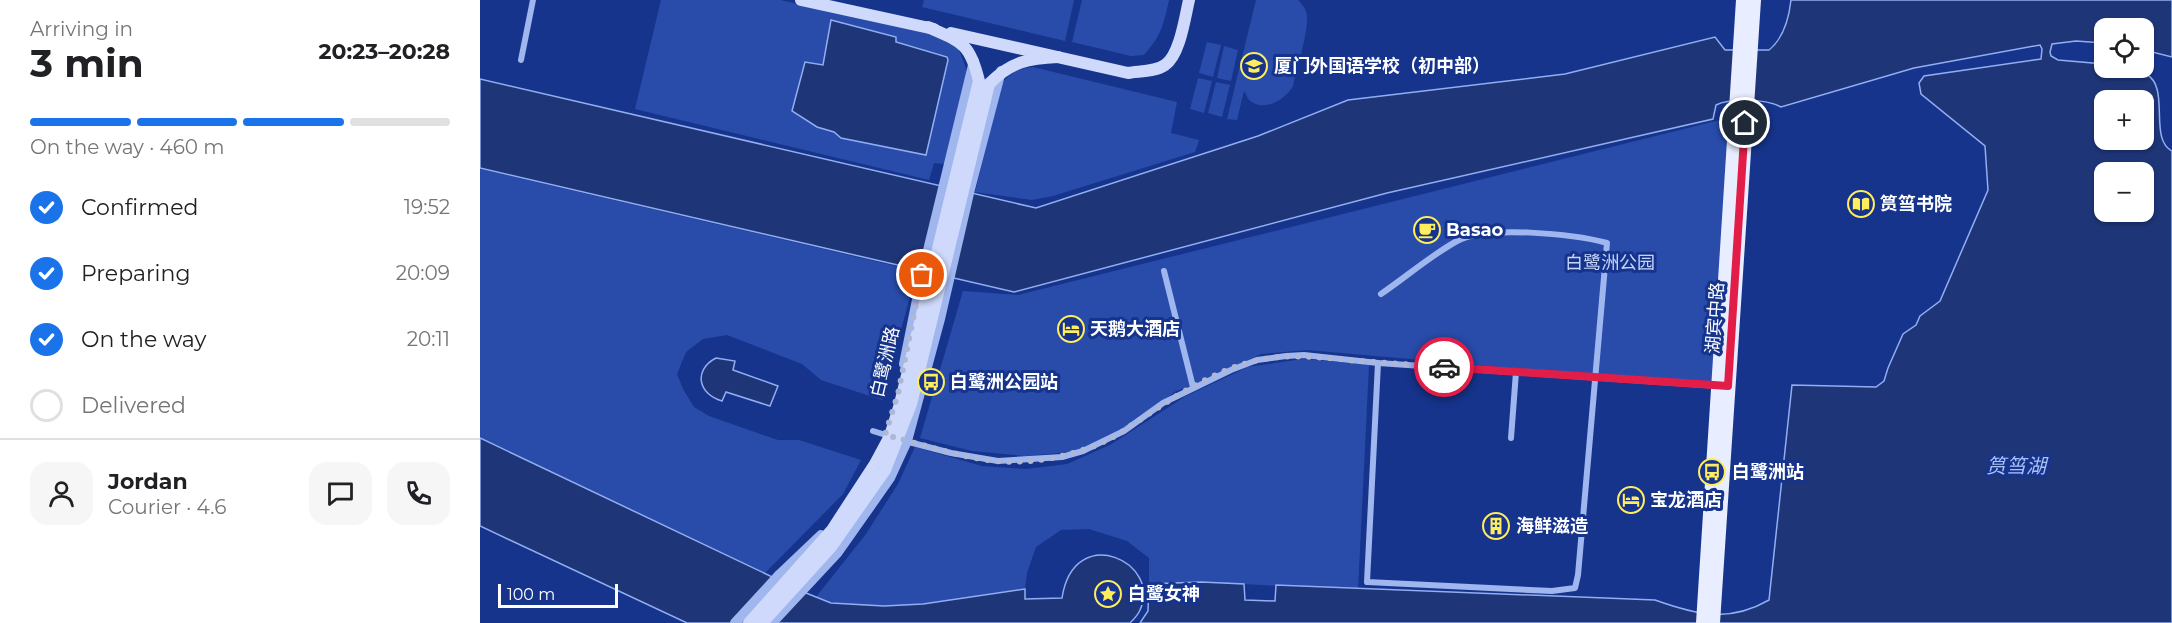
<!DOCTYPE html>
<html lang="en">
<head>
<meta charset="utf-8">
<style>
	:root { --surface:#fff; --page:#f6f6f6; --text:#202124; --muted:#757577; --line:#e0e0e0; --accent:#1a73e8 }
	body { margin:0; font-family:Montserrat,"Noto Sans SC",sans-serif; background:var(--page); color:var(--text); height:100vh; display:flex; flex-direction:column; font-size:22px; white-space:nowrap }
	* { box-sizing:border-box; margin:0 }
	p { font-size:20px; color:var(--muted) }
	.icon { flex:none; width:33px; height:33px; fill:none; stroke:currentColor; stroke-width:2; stroke-linecap:round; stroke-linejoin:round }
	.map { position:relative; flex:1; overflow:hidden }
	.sheet { display:flex; flex-direction:column; background:var(--surface); width:480px }
	.sheet>* { flex:none }
	.tools { position:absolute; left:1614px; top:18px; display:grid; gap:12px }
	.tools a { display:grid; place-items:center; width:60px; height:60px; border-radius:12px; background:var(--surface); box-shadow:0 2px 4px #0004; font-size:30px }
	.scale { position:absolute; left:18px; bottom:15px; width:120px; box-sizing:border-box; padding-left:6px; border:3px solid #fff; border-top:0; font-size:16px; line-height:21px; white-space:nowrap; color:#fff; -webkit-text-stroke:4px #16348c; paint-order:stroke }
	.pin { position:absolute; display:grid; place-items:center; width:51px; height:51px; color:#fff; margin:-26px; border:3px solid #fff; border-radius:50%; box-shadow:0 2px 6px #0007 }
	.courier { position:absolute; display:grid; place-items:center; width:60px; height:60px; margin:-30px; border:4px solid #e11d48; border-radius:50%; background:#fff; color:#222; box-shadow:0 2px 8px #0007 }
	.head em { font-style:normal; font-weight:700 }
	.head div { display:flex; flex-direction:column-reverse }
	.head { display:flex; align-items:center; justify-content:space-between; height:102px; padding:0 30px }
	h1 { font-size:39px; font-weight:700; line-height:45px }
	.bar { display:grid; grid-template-columns:repeat(4,1fr); gap:9px 6px; align-content:center; height:72px; padding:0 30px }
	.bar i { height:8px; border-radius:4px; background:var(--line) }
	.bar .on { background:var(--accent) }
	.bar p { grid-column:span 4 }
	.line { display:flex; align-items:center; gap:15px; padding:0 30px; border-top:2px solid var(--line) }
	.line div { flex:1 }
	.round { display:grid; place-items:center; flex:none; width:63px; height:63px; border-radius:18px; background:var(--page) }
	ol { padding:0 30px; list-style:none }
	li { display:flex; align-items:center; gap:18px; height:66px }
	li p { margin-inline-start:auto }
	li .icon { padding:6px; border-radius:50%; background:var(--accent); color:#fff; stroke-width:4 }
	li:last-child { color:var(--muted) }
	li i { width:33px; height:33px; border:3px solid var(--line); border-radius:50% }
	main { display:flex; flex:1; min-height:0 }
	.map>svg:first-child { display:block }
	.green { fill:#294cab }
	.water { fill:#1e3577; stroke:#92aef2; stroke-width:1.5; fill-rule:evenodd }
	.lines { fill:none; stroke-linecap:round; stroke-linejoin:round }
	.minor { stroke:#a0b6ef; stroke-width:6 }
	.tertiary { stroke:#a0b6ef; stroke-width:10 }
	.secondary { stroke:#ced9fb; stroke-width:12 }
	.primary { stroke:#e8edff; stroke-width:14 }
	.done { stroke:#adb8d7; stroke-width:6; stroke-dasharray:0 10.8 }
	.route { stroke:#e11d48; stroke-width:8 }
	.labels { text-anchor:middle; dominant-baseline:central; stroke-width:6; stroke-linejoin:round; paint-order:stroke }
	.poi-label { font-size:18px; font-weight:bold; fill:#fff; stroke:#16348c; text-anchor:start }
	.park-label { font-size:18px; fill:#c6d5fb; stroke:#16348c }
	.street-label { font-size:18px; fill:#fff; stroke:#16348c }
	.water-label { font-size:20px; font-style:italic; fill:#acc1f6; stroke:#16348c }
</style>
</head>
<body>
<main>
<section class="sheet">
<div class="head"><div><h1>3 min</h1><p>Arriving in</p></div><em>20:23–20:28</em></div>
<div class="bar"><i class="on"></i><i class="on"></i><i class="on"></i><i></i><p>On the way · 460 m</p></div>
<ol>
<li><svg class="icon" aria-label="check" viewBox="0 0 24 24"><path d="M5 12l5 5 9-10"/></svg>Confirmed<p>19:52</p></li>
<li><svg class="icon" aria-label="check" viewBox="0 0 24 24"><path d="M5 12l5 5 9-10"/></svg>Preparing<p>20:09</p></li>
<li><svg class="icon" aria-label="check" viewBox="0 0 24 24"><path d="M5 12l5 5 9-10"/></svg>On the way<p>20:11</p></li>
<li><i></i>Delivered</li>
</ol>
<div class="line" style="height:108px"><a class="round"><svg class="icon" aria-label="person" viewBox="0 0 24 24"><circle cx="12" cy="8" r="4"/><path d="M4 21q1-7 8-7t8 7"/></svg></a><div><b>Jordan</b><p>Courier · 4.6</p></div><a class="round"><svg class="icon" aria-label="chat" viewBox="0 0 24 24"><path d="M4 5h16v11H9l-5 4z"/></svg></a><a class="round"><svg class="icon" aria-label="phone" viewBox="0 0 24 24"><path d="M5 4h4l2 5-3 2q2 4 5 5l2-3 5 2v4C11 20 4 13 5 4z"/></svg></a></div>
</section>
<div class="map">
<svg width="1692" height="623" viewBox="0 0 1692 623">
	<rect width="100%" height="100%" fill="#16348c"/>
	<g class="green">
		<polygon points="181,0 300,0 450,33 472,42 479,50 487,71 465,164 454,163 449,180 155,109"/>
		<polygon points="444,0 594,0 585,41 442,7"/>
		<path d="M602 0H689C683 26 682 34 664 55L651 56 592 42Z"/>
		<path d="M776 0H818C823 5 826 9 827 16 828 34 817 67 813 86 806 99 784 113 769 100 767 97 766 94 764 91L757 120 747 119Z"/>
		<polygon points="727,42 741,45 733,77 719,73"/>
		<polygon points="744,46 758,50 751,81 737,78"/>
		<polygon points="553,67 697,102 691,133 719,140 715,152 573,196 552,200 495,192 522,82 536,70"/>
		<polygon points="718,78 732,81 724,113 710,109"/>
		<polygon points="736,82 750,85 742,117 728,113"/>
		<polygon points="1248,118 1238,386 827,350 781,354 723,382 696,391 644,431 603,451 545,456 492,451 440,438 483,291 538,295"/>
		<polygon points="0,169 437,271 402,400 341,380 322,364 247,335 223,339 206,352 197,374 203,389 214,407 229,416 298,440 319,440 381,460 363,494 285,573 0,438"/>
		<path d="M823 359 889 365 878 590 721 582 669 584V558L647 541 609 529 581 530 556 547 547 573 545 589C482 595 396 621 336 597L386 534 418 484 435 447 502 466 546 469 587 464 630 445 706 396 768 367Z"/>
	</g>
	<g class="water">
		<path d="M1311 0H1692V57L1664 50V28H1624V43L1596 41 1572 44 1570 52 1571 56 1578 60 1624 64V68C1638 68 1654 68 1666 74 1691 87 1668 139 1692 151V623H660L668 611 669 584 721 582 764 584 765 600 795 601 796 585 1175 600C1217 615 1249 623 1289 600L1312 385 1396 387 1404 381 1408 368 1423 334 1436 325 1440 316 1460 301 1508 190 1505 146 1441 94 1439 83 1444 76 1561 59 1562 49 1560 45 1434 68 1301 107C1287 99 1250 98 1236 105L1233 119 907 193 534 292 0 168V79L556 208 778 136 868 100 1085 74 1235 37 1245 50H1289C1304 38 1309 18 1311 0ZM1624 100H1664V140H1624ZM1624 172H1664V212H1624Z"/>
		<polygon points="351,20 416,37 416,42 467,57 468,60 446,155 361,138 354,132 337,127 312,111 325,62 343,65"/>
		<path d="M236 358 255 361 253 370 298 386 290 406 246 392 242 401C218 394 213 370 236 358Z"/>
		<path d="M0 438 326 593 351 603 404 606 443 604 545 589V599L582 598C594 520 685 563 659 612 657 616 653 620 650 623H207L0 526Z"/>
	</g>
	<g class="lines">
		<g class="minor">
			<polyline points="41,60 53,0"/>
			<polyline points="684,271 713,387"/>
			<path d="M898 363 887 582 1072 591 1095 588 1098 575 1127 243C1094 234 1006 225 977 241 950 256 926 277 901 294"/>
			<polyline points="393,431 409,436"/>
			<polyline points="1031,438 1036,372"/>
			<polyline points="425,441 471,453 518,461 582,457 603,451 644,431 683,403 751,370 777,360 806,356 824,355 898,363 1239,386"/>
		</g>
		<g class="tertiary">
			<polyline points="424,364 442,275 494,61"/>
			<polyline points="255,623 300,574 341,535"/>
			<polyline points="292,623 358,552 410,478 427,441 460,319 490,189 521,71"/>
		</g>
		<g class="secondary">
			<polyline points="321,0 454,29"/>
			<path d="M471 33 648 73C659 71 675 72 685 65 700 55 705 17 709 0"/>
			<path d="M269 623 352 530 395 464 410 436 420 404 499 81C490 43 482 42 448 27"/>
			<path d="M282 623 351 547 405 470 431 404 509 84C530 62 549 58 578 57"/>
		</g>
		<g class="primary">
			<polyline points="1223,623 1263,0"/>
			<polyline points="1233,623 1274,0"/>
		</g>
	</g>
	<g class="lines">
		<path class="done" d="M442 275 418 394 405 435C442 444 478 457 516 461 557 465 612 453 646 429 685 403 732 370 779 360 812 353 845 358 878 361 907 363 936 365 964 367"/>
		<polyline class="route" points="964,367 1248,386 1265,123"/>
	</g>
	<defs>
		<symbol id="school-ring" viewBox="-11 -11 22 22"><circle r="9.5" fill="#16348c" stroke="#ffed5e" stroke-width="1.5"/><path d="M0-5L7-2L0 1L-7-2ZM-4 1L0 2.5L4 1V4Q0 6-4 4Z" fill="#ffed5e"/></symbol>
		<symbol id="library-ring" viewBox="-11 -11 22 22"><circle r="9.5" fill="#16348c" stroke="#ffed5e" stroke-width="1.5"/><path d="M-6-4Q-3-5.5-.7-3.5V5Q-3 3-6 4ZM6-4Q3-5.5 .7-3.5V5Q3 3 6 4Z" fill="#ffed5e"/></symbol>
		<symbol id="cafe-ring" viewBox="-11 -11 22 22"><circle r="9.5" fill="#16348c" stroke="#ffed5e" stroke-width="1.5"/><path d="M-5.5-4.5H6V0H3Q3 3.5 0 3.5H-2.5Q-5.5 3.5-5.5 0ZM3-3.2v2h1.7v-2ZM-6 4.5H4V6H-6Z" fill="#ffed5e"/></symbol>
		<symbol id="hotel-ring" viewBox="-11 -11 22 22"><circle r="9.5" fill="#16348c" stroke="#ffed5e" stroke-width="1.5"/><path d="M-6-4.5h1.5V1H6V5H4.5V3h-9V5H-6ZM-4 0a1.8 1.8 0 1 1 3.6 0ZM.5 0V-2.5h3Q6-2.5 6 0Z" fill="#ffed5e"/></symbol>
		<symbol id="bus-ring" viewBox="-11 -11 22 22"><circle r="9.5" fill="#16348c" stroke="#ffed5e" stroke-width="1.5"/><path d="M-5-6H5V4H4V6H2V4H-2V6H-4V4H-5ZM-3.5-4V0h7V-4ZM-3.5 1.2v1.5H-2V1.2ZM2 1.2v1.5H3.5V1.2Z" fill="#ffed5e"/></symbol>
		<symbol id="building-ring" viewBox="-11 -11 22 22"><circle r="9.5" fill="#16348c" stroke="#ffed5e" stroke-width="1.5"/><path d="M-4-6H4V6H1V3H-1V6H-4ZM-2.5-4.3h1.7v1.8h-1.7ZM.8-4.3h1.7v1.8H.8ZM-2.5-1h1.7V.8h-1.7ZM.8-1h1.7V.8H.8Z" fill="#ffed5e"/></symbol>
		<symbol id="sight-ring" viewBox="-11 -11 22 22"><circle r="9.5" fill="#16348c" stroke="#ffed5e" stroke-width="1.5"/><path d="M0-6L1.8-2.2L6-1.7L2.9 1.2L3.7 5.4L0 3.3L-3.7 5.4L-2.9 1.2L-6-1.7L-1.8-2.2Z" fill="#ffed5e"/></symbol>
	</defs>
	<g fill-rule="evenodd">
		<use href="#school-ring" x="759" y="51" width="30" height="30"/>
		<use href="#library-ring" x="1366" y="189" width="30" height="30"/>
		<use href="#cafe-ring" x="932" y="215" width="30" height="30"/>
		<use href="#hotel-ring" x="576" y="314" width="30" height="30"/>
		<use href="#bus-ring" x="436" y="367" width="30" height="30"/>
		<use href="#bus-ring" x="1217" y="457" width="30" height="30"/>
		<use href="#hotel-ring" x="1136" y="485" width="30" height="30"/>
		<use href="#building-ring" x="1001" y="511" width="30" height="30"/>
		<use href="#sight-ring" x="613" y="579" width="30" height="30"/>
	</g>
	<g class="labels">
		<g class="poi-label">
			<text x="794" y="66">厦门外国语学校（初中部）</text>
			<text x="1400" y="204">筼筜书院</text>
			<text x="966" y="230">Basao</text>
			<text x="610" y="329">天鹅大酒店</text>
			<text x="470" y="382">白鹭洲公园站</text>
			<text x="1252" y="472">白鹭洲站</text>
			<text x="1170" y="500">宝龙酒店</text>
			<text x="1036" y="526">海鲜滋造</text>
			<text x="648" y="594">白鹭女神</text>
		</g>
		<g class="park-label">
			<text x="1130" y="263">白鹭洲公园</text>
		</g>
		<g class="street-label">
			<text transform="translate(1235 318) rotate(-86)">湖宾中路</text>
			<text transform="translate(405 362) rotate(-77)">白鹭洲路</text>
		</g>
		<g class="water-label">
			<text x="1536" y="466">筼筜湖</text>
		</g>
	</g>
</svg>
<div class="tools">
<a><svg class="icon" aria-label="locate" viewBox="0 0 24 24"><circle cx="12" cy="12" r="6"/><path d="M12 2v4M12 18v4M2 12h4M18 12h4"/></svg></a>
<a>+</a>
<a>−</a>
</div>
<div class="scale">100 m</div>
<div class="pin" style="left:442px;top:275px;background:#ea580c"><svg class="icon" aria-label="bag" viewBox="0 0 24 24"><path d="M5 8h14l-1 12H6zM9 8a3 3 0 0 1 6 0"/></svg></div>
<div class="pin" style="left:1265px;top:123px;background:#1f2937"><svg class="icon" aria-label="home" viewBox="0 0 24 24"><path d="M3 11l9-7 9 7M6 9v11h12V9"/></svg></div>
<div class="courier" style="left:964px;top:367px"><svg class="icon" aria-label="car" viewBox="0 0 24 24"><path d="M5 17H2v-5l4-1 3-4h7l3 4 3 1v5h-3M9 17h6M6 11h13"/><circle cx="7" cy="17" r="2"/><circle cx="17" cy="17" r="2"/></svg></div>
</div>
</main>
</body>
</html>
